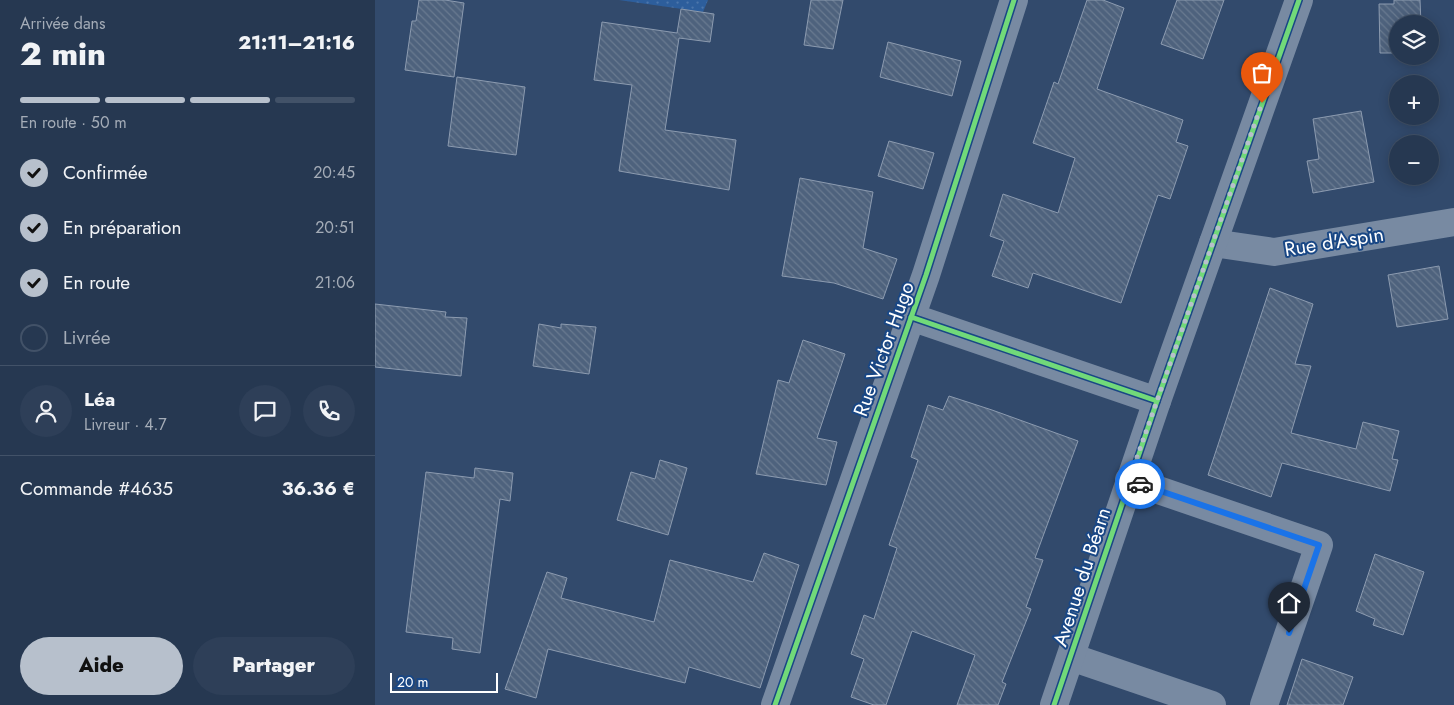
<!DOCTYPE html>
<html lang="fr">
<head>
<meta charset="utf-8">
<style>
	:root { --surface:#263851; --page:#2e3f58; --text:#f1f3f6; --muted:#a4acb7; --line:#425268; --accent:#b7c0cc }
	body { margin:0; font-family:Jost,sans-serif; background:var(--page); color:var(--text); height:100vh; display:flex; flex-direction:column; font-size:19px; white-space:nowrap }
	* { box-sizing:border-box; margin:0 }
	p { font-size:16px; color:var(--muted) }
	.icon { flex:none; width:28px; height:28px; fill:none; stroke:currentColor; stroke-width:2; stroke-linecap:round; stroke-linejoin:round }
	.map { position:relative; flex:1; overflow:hidden }
	.sheet { display:flex; flex-direction:column; background:var(--surface); width:375px }
	.sheet>* { flex:none }
	.controls { position:absolute; left:1014px; top:15px; display:grid; gap:10px }
	.controls a { display:grid; place-items:center; width:50px; height:50px; border-radius:50%; background:var(--surface); box-shadow:0 2px 12px #0003,0 0 0 1px var(--line); font-size:25px }
	.scale { position:absolute; left:15px; bottom:12px; width:108px; box-sizing:border-box; padding-left:5px; border:2px solid #fff; border-top:0; font-size:14px; line-height:18px; white-space:nowrap; color:#fff; -webkit-text-stroke:4px #194785; paint-order:stroke }
	.pin { position:absolute; display:grid; place-items:center; width:42px; height:42px; color:#fff; margin:-51px -21px; border-radius:50% 50% 50% 0; rotate:-45deg; box-shadow:0 0 5px #0007 }
	.pin .icon { rotate:45deg }
	.courier { position:absolute; display:grid; place-items:center; width:50px; height:50px; margin:-25px; border:4px solid #1a73e8; border-radius:50%; background:#fff; color:#222; box-shadow:0 1px 6px #0007 }
	.overview em { font-style:normal; font-weight:800 }
	.overview div { display:flex; flex-direction:column-reverse }
	.overview { display:flex; align-items:center; justify-content:space-between; height:85px; padding:0 20px }
	h1 { font-size:32px; font-weight:800; line-height:38px }
	.bar { display:grid; grid-template-columns:repeat(4,1fr); gap:8px 5px; align-content:center; height:60px; padding:0 20px }
	.bar i { height:6px; border-radius:4px; background:var(--line) }
	.bar .selected { background:var(--accent) }
	.bar p { grid-column:span 4 }
	.line { display:flex; align-items:center; gap:12px; padding:0 20px; border-top:1px solid var(--line) }
	.line div { flex:1 }
	.round { display:grid; place-items:center; flex:none; width:52px; height:52px; border-radius:26px; background:var(--page) }
	ol { padding:0 20px; list-style:none }
	li { display:flex; align-items:center; gap:15px; height:55px }
	li p { margin-inline-start:auto }
	li .icon { padding:5px; border-radius:50%; background:var(--accent); color:#111; stroke-width:4 }
	li:last-child { color:var(--muted) }
	li i { width:28px; height:28px; border:2px solid var(--line); border-radius:50% }
	.action { display:flex; gap:10px; margin-top:auto; padding:10px 20px }
	.action a { flex:1; height:58px; border-radius:30px; background:var(--accent); color:#111; font-size:20px; font-weight:800; line-height:58px; text-align:center }
	.action a+a { background:var(--page); color:var(--text) }
	main { display:flex; flex:1; min-height:0 }
	.map>svg:first-child { display:block }
	.grass { fill:url(#grass-dots) }
	.building { fill:url(#building-back-hatch); stroke:#8c9bb0 }
	.lines { fill:none; stroke-linecap:round; stroke-linejoin:round }
	.minor { stroke:#788aa2; stroke-width:28 }
	.cycleway-casing { stroke:#194785; stroke-width:8 }
	.cycleway { stroke:#71d979; stroke-width:5 }
	.done { stroke:#b7c0cc; stroke-width:5; stroke-dasharray:0 9 }
	.route { stroke:#1a73e8; stroke-width:6 }
	.labels { text-anchor:middle; dominant-baseline:central; stroke-width:4; stroke-linejoin:round; paint-order:stroke }
	.street-label { font-size:20px; fill:#fff; stroke:#194785 }
</style>
</head>
<body>
<main>
<section class="sheet">
<div class="overview"><div><h1>2 min</h1><p>Arrivée dans</p></div><em>21:11–21:16</em></div>
<div class="bar"><i class="selected"></i><i class="selected"></i><i class="selected"></i><i></i><p>En route · 50 m</p></div>
<ol>
<li><svg class="icon" aria-label="check" viewBox="0 0 24 24"><path d="M5 12l5 5 9-10"/></svg>Confirmée<p>20:45</p></li>
<li><svg class="icon" aria-label="check" viewBox="0 0 24 24"><path d="M5 12l5 5 9-10"/></svg>En préparation<p>20:51</p></li>
<li><svg class="icon" aria-label="check" viewBox="0 0 24 24"><path d="M5 12l5 5 9-10"/></svg>En route<p>21:06</p></li>
<li><i></i>Livrée</li>
</ol>
<div class="line" style="height:90px"><a class="round"><svg class="icon" aria-label="person" viewBox="0 0 24 24"><circle cx="12" cy="8" r="4"/><path d="M4 21q1-7 8-7t8 7"/></svg></a><div><b>Léa</b><p>Livreur · 4.7</p></div><a class="round"><svg class="icon" aria-label="chat" viewBox="0 0 24 24"><path d="M4 5h16v11H9l-5 4z"/></svg></a><a class="round"><svg class="icon" aria-label="phone" viewBox="0 0 24 24"><path d="M5 4h4l2 5-3 2q2 4 5 5l2-3 5 2v4C11 20 4 13 5 4z"/></svg></a></div>
<div class="line" style="height:65px"><div>Commande #4635</div><b>36.36 €</b></div>
<div class="action"><a>Aide</a><a>Partager</a></div>
</section>
<div class="map">
<svg width="1079" height="705" viewBox="0 0 1079 705">
	<defs>
		<pattern id="grass-dots" width="8" height="8" patternUnits="userSpaceOnUse" patternTransform="scale(1.25)"><rect width="8" height="8" fill="#2d5e9c"/><path d="M2 2h.1M6 6h.1" fill="none" stroke="#4c76ab" stroke-width="1.8" stroke-linecap="round"/></pattern>
		<pattern id="building-back-hatch" width="6" height="6" patternUnits="userSpaceOnUse" patternTransform="scale(1.25)"><rect width="6" height="6" fill="#4e627d"/><path d="M-1 5l2 2M0 0l6 6M5-1l2 2" fill="none" stroke="#697a90"/></pattern>
	</defs>
	<rect width="100%" height="100%" fill="#324a6c"/>
	<polygon class="grass" points="244,0 333,0 328,12"/>
	<g class="building">
		<polygon points="44,0 70,0 89,3 79,77 30,70 37,21 41,21"/>
		<polygon points="436,0 468,0 458,49 429,45"/>
		<polygon points="712,0 728,0 749,8 722,89 808,120 801,142 813,146 795,199 783,195 746,303 658,273 653,288 617,276 629,241 615,236 628,194 683,213 700,158 658,143 679,82 683,84"/>
		<polygon points="802,0 849,0 828,59 786,44"/>
		<polygon points="1019,0 1045,0 1046,24 1022,24 1022,53 1005,53 1004,4 1019,4"/>
		<polygon points="306,9 339,14 335,42 304,38 290,130 361,140 354,190 244,171 257,85 219,80 227,22 302,33"/>
		<polygon points="513,42 586,61 577,96 505,77"/>
		<polygon points="82,77 150,87 141,155 73,146"/>
		<polygon points="986,111 999,182 938,193 932,161 944,159 938,119"/>
		<polygon points="514,141 559,153 548,189 503,176"/>
		<polygon points="425,178 498,192 488,248 522,259 508,299 459,283 407,276"/>
		<polygon points="1064,266 1073,319 1022,327 1013,275"/>
		<polygon points="895,288 938,304 920,364 936,366 916,433 981,449 988,422 1024,431 1017,459 1023,460 1015,491 907,463 896,497 833,475"/>
		<polygon points="0,304 71,312 70,317 92,318 86,376 0,367"/>
		<polygon points="164,324 186,328 186,324 221,327 214,374 158,366"/>
		<polygon points="428,340 470,354 442,438 462,442 451,485 381,474 403,380 414,383"/>
		<polygon points="574,396 617,410 703,441 660,558 668,560 651,607 656,609 627,682 631,684 623,705 582,705 600,655 537,631 511,705 499,705 476,697 489,659 476,654 489,615 499,619 522,548 514,545 543,460 536,457 553,405 568,410"/>
		<polygon points="285,460 312,468 293,535 242,520 256,472 280,479"/>
		<polygon points="100,468 138,473 135,501 125,499 105,653 77,649 78,638 31,632 51,472 99,478"/>
		<polygon points="389,553 424,565 385,688 314,667 310,683 173,649 161,698 130,689 172,572 192,578 186,598 279,622 295,560 378,582"/>
		<polygon points="1000,554 1049,572 1028,635 998,625 1000,619 981,611"/>
		<polygon points="927,659 978,677 968,705 912,705"/>
	</g>
	<g class="lines">
		<g class="minor">
			<polyline points="838,243 899,252 1079,222"/>
			<polyline points="536,317 782,401"/>
			<polyline points="754,480 944,545 889,705"/>
			<polyline points="696,657 837,705"/>
			<polyline points="400,705 551,275 639,0"/>
			<polyline points="679,705 782,401 924,0"/>
		</g>
		<defs>
			<g id="cycleway">
				<polyline points="536,317 782,401"/>
				<polyline points="400,705 551,275 639,0"/>
				<polyline points="679,705 782,401 924,0"/>
			</g>
		</defs>
		<use href="#cycleway" class="cycleway-casing"/>
		<use href="#cycleway" class="cycleway"/>
	</g>
	<g class="lines">
		<polyline class="done" points="765,484 754,480 887,103"/>
		<polyline class="route" points="765,484 944,545 914,633"/>
	</g>
	<g class="labels">
		<g class="street-label">
			<text transform="translate(959 242) rotate(-9)">Rue d'Aspin</text>
			<text transform="translate(509 349) rotate(-70)">Rue Victor Hugo</text>
			<text transform="translate(707 577) rotate(-72)">Avenue du Béarn</text>
		</g>
	</g>
</svg>
<div class="controls">
<a><svg class="icon" aria-label="layers" viewBox="0 0 24 24"><path d="M12 4l9 5-9 5-9-5zM3 14l9 5 9-5"/></svg></a>
<a>+</a>
<a>−</a>
</div>
<div class="scale">20 m</div>
<div class="pin" style="left:887px;top:103px;background:#ea580c"><svg class="icon" aria-label="bag" viewBox="0 0 24 24"><path d="M5 8h14l-1 12H6zM9 8a3 3 0 0 1 6 0"/></svg></div>
<div class="pin" style="left:914px;top:633px;background:#1f2937"><svg class="icon" aria-label="home" viewBox="0 0 24 24"><path d="M3 11l9-7 9 7M6 9v11h12V9"/></svg></div>
<div class="courier" style="left:765px;top:484px"><svg class="icon" aria-label="car" viewBox="0 0 24 24"><path d="M5 17H2v-5l4-1 3-4h7l3 4 3 1v5h-3M9 17h6M6 11h13"/><circle cx="7" cy="17" r="2"/><circle cx="17" cy="17" r="2"/></svg></div>
</div>
</main>
</body>
</html>
